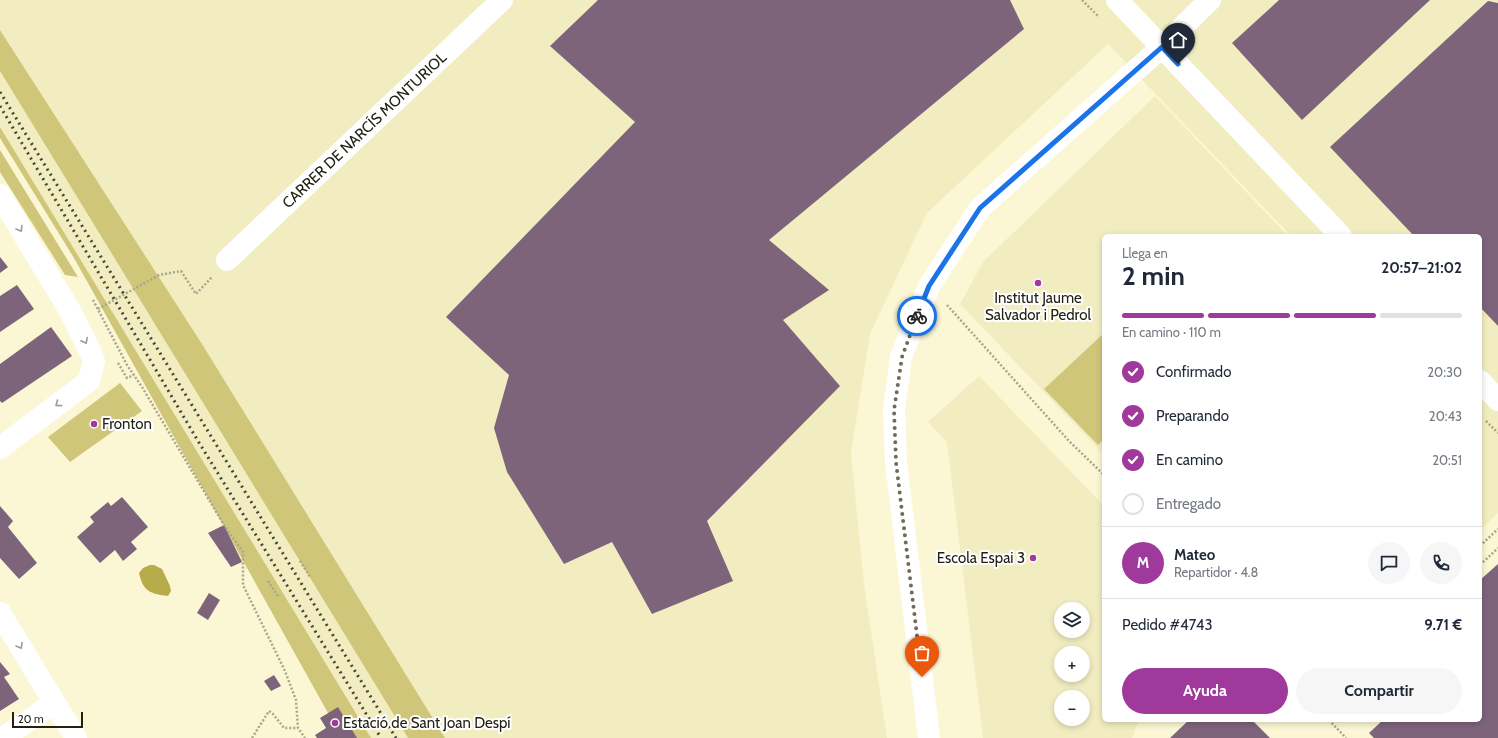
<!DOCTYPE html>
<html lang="es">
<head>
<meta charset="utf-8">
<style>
	:root { --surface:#fff; --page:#f6f6f7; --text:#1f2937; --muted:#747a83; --line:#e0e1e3; --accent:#a0399c }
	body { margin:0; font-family:Cabin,sans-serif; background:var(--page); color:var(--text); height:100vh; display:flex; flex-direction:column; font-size:15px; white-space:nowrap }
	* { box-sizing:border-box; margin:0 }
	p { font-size:13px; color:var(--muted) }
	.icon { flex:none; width:22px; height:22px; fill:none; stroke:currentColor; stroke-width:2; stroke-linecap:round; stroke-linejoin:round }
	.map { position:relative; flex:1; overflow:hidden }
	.drawer { position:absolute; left:1102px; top:234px; width:380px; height:488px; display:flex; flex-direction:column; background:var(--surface); border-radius:6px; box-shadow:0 2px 6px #0003 }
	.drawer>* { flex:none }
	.tools { position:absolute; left:1054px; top:602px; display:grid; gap:8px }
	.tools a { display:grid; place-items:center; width:36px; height:36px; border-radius:50%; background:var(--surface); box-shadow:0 2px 6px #0003; font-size:20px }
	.scale { position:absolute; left:12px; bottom:10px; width:71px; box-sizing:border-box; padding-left:4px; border:2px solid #232114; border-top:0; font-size:11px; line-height:14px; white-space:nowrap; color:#232114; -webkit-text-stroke:3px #fff; paint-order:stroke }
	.pin { position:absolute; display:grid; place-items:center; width:34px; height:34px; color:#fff; margin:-41px -17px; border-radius:50% 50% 50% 0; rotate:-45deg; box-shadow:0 0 4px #0007 }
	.pin .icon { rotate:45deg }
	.courier { position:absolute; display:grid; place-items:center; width:40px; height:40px; margin:-20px; border:3px solid #1a73e8; border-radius:50%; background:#fff; color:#222; box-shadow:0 1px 5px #0007 }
	.summary em { font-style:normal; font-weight:800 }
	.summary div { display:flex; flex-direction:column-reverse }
	.summary { display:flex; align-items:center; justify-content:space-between; height:68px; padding:0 20px }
	h1 { font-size:26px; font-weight:800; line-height:30px }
	.bar { display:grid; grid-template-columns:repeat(4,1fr); gap:6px 4px; align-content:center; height:48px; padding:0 20px }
	.bar i { height:5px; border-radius:3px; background:var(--line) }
	.bar .current { background:var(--accent) }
	.bar p { grid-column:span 4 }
	.line { display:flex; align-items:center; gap:10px; padding:0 20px; border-top:1px solid var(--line) }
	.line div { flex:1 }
	.round { display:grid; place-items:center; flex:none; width:42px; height:42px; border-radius:21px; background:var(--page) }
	ol { padding:0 20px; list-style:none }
	li { display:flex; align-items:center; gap:12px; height:44px }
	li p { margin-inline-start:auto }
	li .icon { padding:4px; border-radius:50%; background:var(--accent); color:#fff; stroke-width:4 }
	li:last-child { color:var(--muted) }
	li i { width:22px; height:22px; border:2px solid var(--line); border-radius:50% }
	.primary-button { display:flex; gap:8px; margin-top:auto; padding:8px 20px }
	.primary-button a { flex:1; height:46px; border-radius:24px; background:var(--accent); color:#fff; font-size:16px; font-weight:800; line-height:46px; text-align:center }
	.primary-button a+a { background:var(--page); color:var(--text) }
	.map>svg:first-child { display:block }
	.built { fill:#f2edc1; fill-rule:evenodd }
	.green { fill:#d0c67a }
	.water { fill:#b8ab4a }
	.building { fill:#7d647b }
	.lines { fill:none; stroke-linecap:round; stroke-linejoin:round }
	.path { stroke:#a8a58b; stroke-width:2.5; stroke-dasharray:2 2; stroke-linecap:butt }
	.minor { stroke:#fff; stroke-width:22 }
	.rail { stroke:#484635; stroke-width:3; stroke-dasharray:2 4; stroke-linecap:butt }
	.oneway { stroke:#9c9b95 }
	.done { stroke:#6f6c57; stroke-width:4; stroke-dasharray:0 7.2 }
	.route { stroke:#1a73e8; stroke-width:5 }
	.poi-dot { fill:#a0399c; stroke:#fff; stroke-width:1.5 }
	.labels { text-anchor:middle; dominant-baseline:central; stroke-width:4; stroke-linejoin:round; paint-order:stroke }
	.street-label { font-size:15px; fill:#232114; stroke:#fff }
	.poi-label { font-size:15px; fill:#232114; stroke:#fff; text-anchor:start }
</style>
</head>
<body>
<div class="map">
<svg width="1498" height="738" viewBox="0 0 1498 738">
	<rect width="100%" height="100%" fill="#fbf7d4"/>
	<g class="built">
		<polygon points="0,0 1498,0 1498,513 1480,530 1480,236 1291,236 1108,44 927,213 870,334 851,453 864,584 887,738 445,738 202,344 0,30"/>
		<polygon points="0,71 190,382 408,738 371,738 0,127"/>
		<polygon points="1155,96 1288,236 1104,236 1104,451 1102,453 960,304 983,262"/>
		<path d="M979 376 1104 506V720H1139L1132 738H983L947 442 928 422ZM1061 609H1083V631H1061ZM1061 653H1083V675H1061ZM1061 697H1083V719H1061Z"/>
	</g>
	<g class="green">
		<polygon points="0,30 202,344 445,738 408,738 0,71"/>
		<polygon points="0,127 371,738 342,738 74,258 0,138"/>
		<polygon points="0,150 78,277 65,275 0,172"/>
		<polygon points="1104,333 1104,439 1098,445 1044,389"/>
		<polygon points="120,383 142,411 70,462 48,437"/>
	</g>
	<path class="water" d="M150 565H154L162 569 170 586 171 591 168 596C150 594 143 591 139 573L143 568Z"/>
	<g class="building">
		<polygon points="598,0 1010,0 1024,29 769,240 829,290 783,320 840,386 707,521 733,581 652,614 612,542 564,564 507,472 494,428 509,375 446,317 635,122 550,46"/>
		<polygon points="1279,0 1430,0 1302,120 1232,43"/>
		<polygon points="1488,1 1498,3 1498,326 1480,307 1480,236 1414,236 1330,147"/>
		<polygon points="0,257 8,267 0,273"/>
		<polygon points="17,285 34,309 0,332 0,296"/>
		<polygon points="51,327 72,356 2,403 0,401 0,364"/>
		<polygon points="122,497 148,527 131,542 137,549 123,561 115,550 100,563 77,537 94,522 90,517 108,502 111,506"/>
		<polygon points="0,506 13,521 8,527 37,563 19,579 0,558"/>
		<polygon points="224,525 242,562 231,567 208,533"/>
		<polygon points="1498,564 1498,738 1374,738 1369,733 1383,720 1480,720 1480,580"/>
		<polygon points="209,593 220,600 208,620 197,613"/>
		<polygon points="0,662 10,674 4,677 19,699 0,711"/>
		<polygon points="274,675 281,686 271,691 264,681"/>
		<polygon points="338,707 357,738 317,738 315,735 326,728 320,718"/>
		<polygon points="1189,720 1252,720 1270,738 1170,738"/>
	</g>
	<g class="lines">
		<g class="path">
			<polyline points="1082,0 1099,17"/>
			<polyline points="93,300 127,365 142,387 224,525 243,552 243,585 285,671 296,700 298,728 305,738"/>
			<polyline points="947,305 1069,441 1104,475"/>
			<polyline points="98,309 159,275 181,271 196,294 212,277"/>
			<polyline points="118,363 127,378 134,375"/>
			<polyline points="1486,421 1498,433"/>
			<polyline points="1480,546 1498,529"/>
			<polyline points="300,561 310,577"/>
			<polyline points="1480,565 1498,548"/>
			<polyline points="268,581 278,596"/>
			<polyline points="1329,720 1346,738"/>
			<polyline points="252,738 269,711 273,714 284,728 298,728"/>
		</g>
		<g class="minor">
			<polyline points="1117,0 1341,236"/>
			<polyline points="0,195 70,311 91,353 94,361 89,381 0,448"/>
			<path id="s1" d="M227 260 502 0"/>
			<polyline points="1480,381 1498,400"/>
			<polyline points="0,613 76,738"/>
			<polyline points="3,738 54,703"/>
			<polyline points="929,738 896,462 894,410 901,357 929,286 980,208 1162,47 1210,0"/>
		</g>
		<g class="rail">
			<polyline points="0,92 396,738"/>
			<polyline points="0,106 198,441 381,738"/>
		</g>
	</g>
	<defs><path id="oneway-chevron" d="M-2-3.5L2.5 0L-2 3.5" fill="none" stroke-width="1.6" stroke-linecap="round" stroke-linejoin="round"/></defs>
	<g class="oneway">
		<use href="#oneway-chevron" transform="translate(20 229) rotate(59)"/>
		<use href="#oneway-chevron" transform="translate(85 341) rotate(63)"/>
		<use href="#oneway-chevron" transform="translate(58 404) rotate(143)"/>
		<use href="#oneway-chevron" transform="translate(20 646) rotate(59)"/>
	</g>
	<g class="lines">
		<polyline class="done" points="917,316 902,357 894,410 896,462 922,677"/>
		<polyline class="route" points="917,316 929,286 980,208 1162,47 1178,64"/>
	</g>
	<g class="poi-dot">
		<circle cx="1038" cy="283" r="4"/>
		<circle cx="94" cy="424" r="4"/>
		<circle cx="1033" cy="558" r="4"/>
		<circle cx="335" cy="723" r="4"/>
	</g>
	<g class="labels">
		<g class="street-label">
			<text stroke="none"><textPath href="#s1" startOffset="189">CARRER DE NARCÍS MONTURIOL</textPath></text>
		</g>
		<g class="poi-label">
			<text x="1038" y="298" text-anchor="middle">Institut Jaume<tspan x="1038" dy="17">Salvador i Pedrol</tspan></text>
			<text x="102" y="424">Fronton</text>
			<text x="1025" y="558" text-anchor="end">Escola Espai 3</text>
			<text x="343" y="723">Estació de Sant Joan Despí</text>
		</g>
	</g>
</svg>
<div class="tools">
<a><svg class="icon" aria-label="layers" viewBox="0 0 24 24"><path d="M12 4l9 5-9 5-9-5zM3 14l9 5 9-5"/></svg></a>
<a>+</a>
<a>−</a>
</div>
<div class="scale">20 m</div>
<div class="pin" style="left:922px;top:677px;background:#ea580c"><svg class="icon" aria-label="bag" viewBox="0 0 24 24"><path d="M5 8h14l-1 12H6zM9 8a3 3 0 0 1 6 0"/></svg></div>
<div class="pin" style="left:1178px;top:64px;background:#1f2937"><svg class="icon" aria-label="home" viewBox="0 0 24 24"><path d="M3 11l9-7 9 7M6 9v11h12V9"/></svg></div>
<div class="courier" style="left:917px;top:316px"><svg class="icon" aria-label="bike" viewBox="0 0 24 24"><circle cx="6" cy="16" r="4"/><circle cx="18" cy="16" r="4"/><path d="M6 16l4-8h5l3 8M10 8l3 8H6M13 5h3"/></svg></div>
<section class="drawer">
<div class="summary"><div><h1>2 min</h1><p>Llega en</p></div><em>20:57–21:02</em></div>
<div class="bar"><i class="current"></i><i class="current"></i><i class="current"></i><i></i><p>En camino · 110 m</p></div>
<ol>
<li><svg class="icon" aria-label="check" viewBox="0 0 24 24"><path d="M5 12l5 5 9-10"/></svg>Confirmado<p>20:30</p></li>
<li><svg class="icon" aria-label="check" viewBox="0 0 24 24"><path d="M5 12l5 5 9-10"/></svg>Preparando<p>20:43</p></li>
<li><svg class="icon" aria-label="check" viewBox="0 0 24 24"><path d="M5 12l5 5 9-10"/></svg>En camino<p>20:51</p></li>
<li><i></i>Entregado</li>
</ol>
<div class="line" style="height:72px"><b class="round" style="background:var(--accent);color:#fff">M</b><div><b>Mateo</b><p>Repartidor · 4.8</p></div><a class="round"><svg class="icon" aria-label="chat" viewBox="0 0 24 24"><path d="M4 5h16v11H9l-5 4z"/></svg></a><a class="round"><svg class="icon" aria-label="phone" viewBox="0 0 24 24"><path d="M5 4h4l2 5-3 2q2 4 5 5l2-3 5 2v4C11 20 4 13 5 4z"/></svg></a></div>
<div class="line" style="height:52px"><div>Pedido #4743</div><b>9.71 €</b></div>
<div class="primary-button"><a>Ayuda</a><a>Compartir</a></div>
</section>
</div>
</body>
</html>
